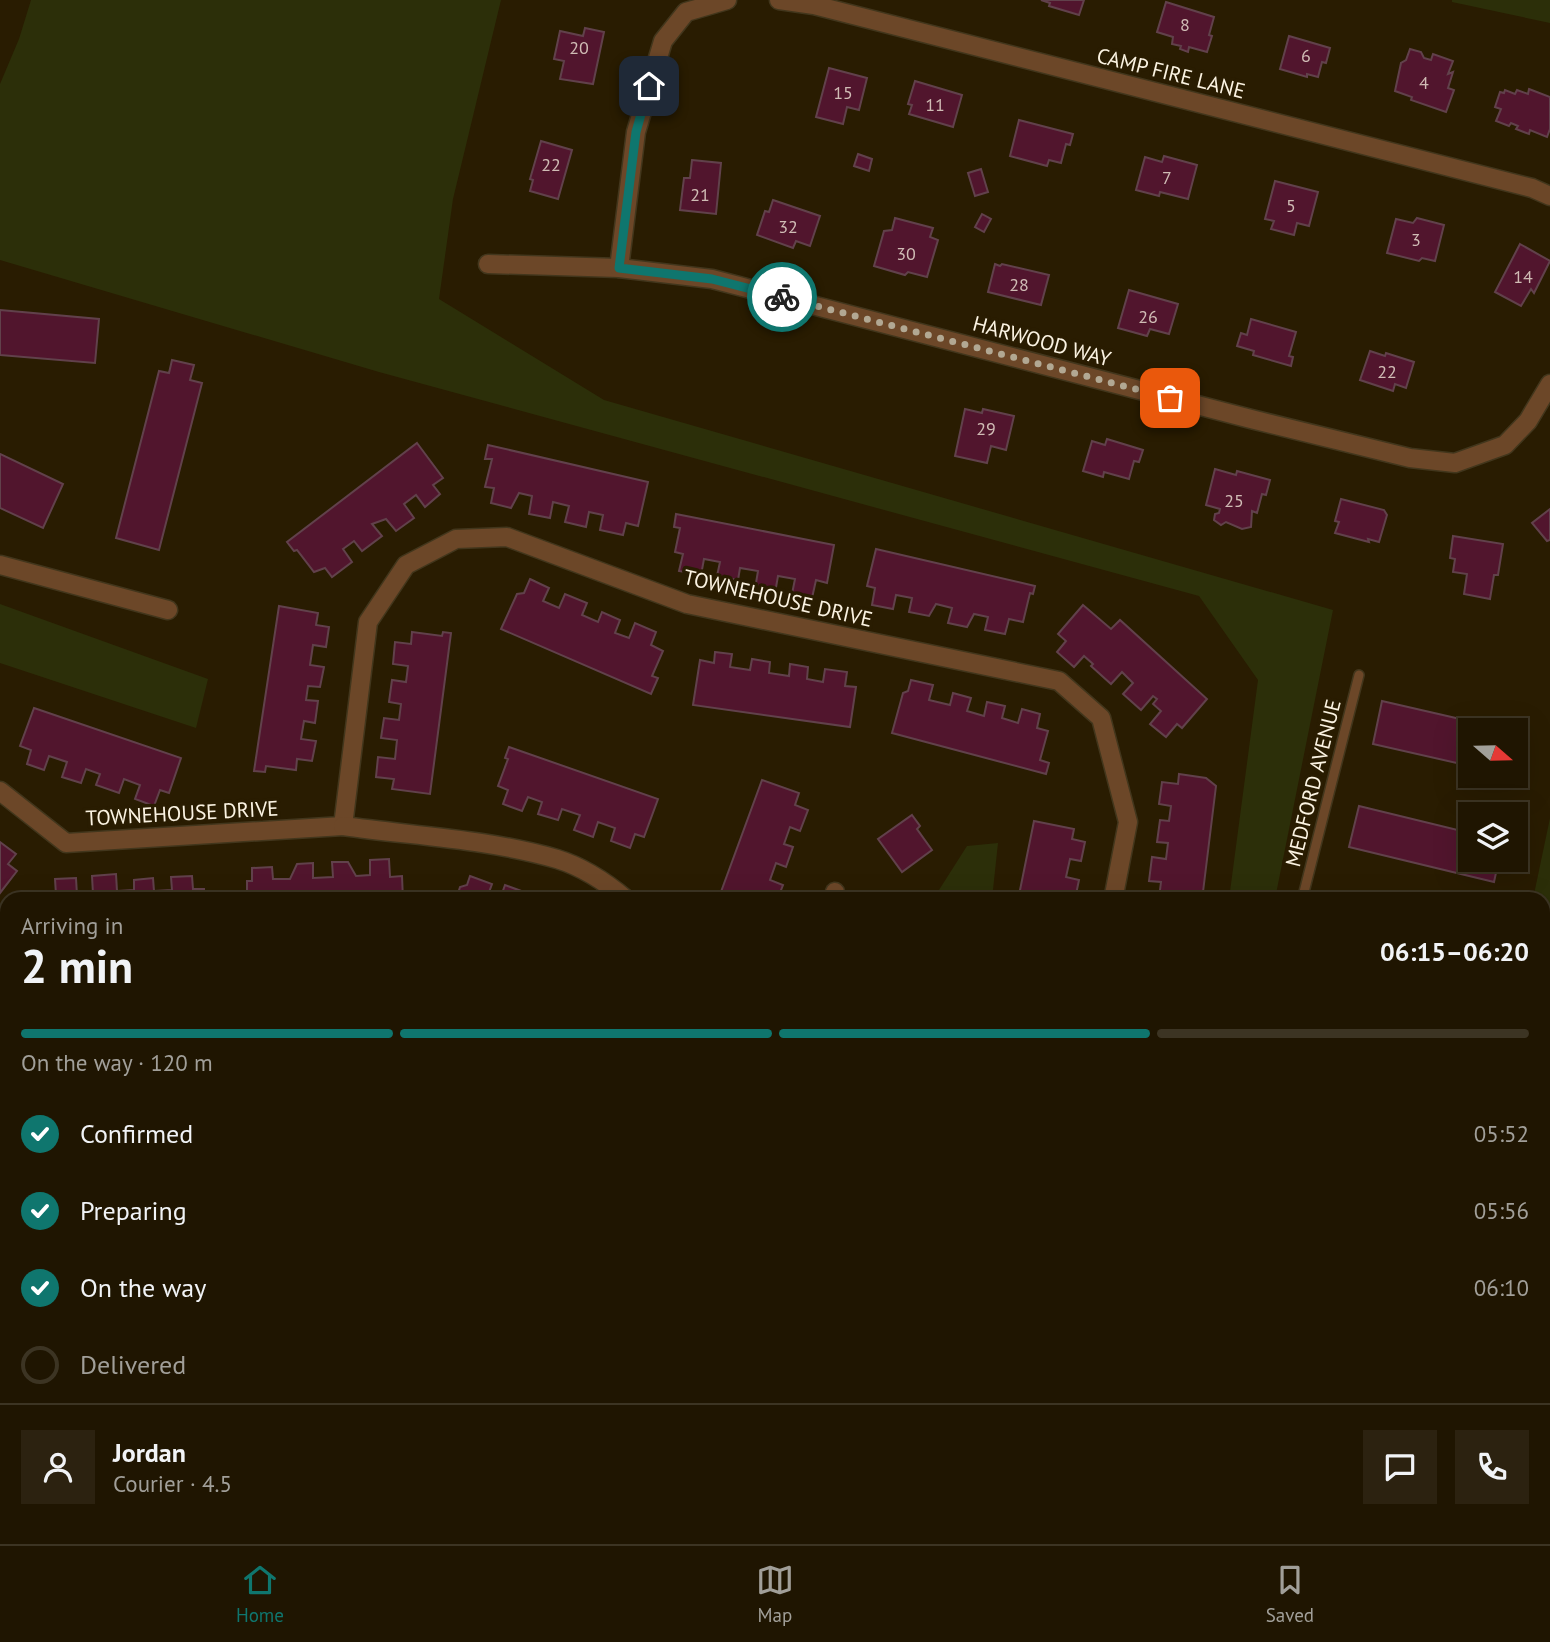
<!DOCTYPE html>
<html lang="en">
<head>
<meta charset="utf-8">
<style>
	:root { --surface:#1f1501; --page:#2c2210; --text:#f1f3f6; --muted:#a19f99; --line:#3c3423; --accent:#0f766e }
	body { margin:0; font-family:"PT Sans",sans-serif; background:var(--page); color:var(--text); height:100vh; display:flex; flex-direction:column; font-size:26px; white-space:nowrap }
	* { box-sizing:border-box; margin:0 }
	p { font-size:23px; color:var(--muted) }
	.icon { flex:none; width:38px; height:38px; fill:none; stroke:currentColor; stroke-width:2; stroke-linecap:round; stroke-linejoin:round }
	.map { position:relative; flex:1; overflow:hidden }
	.sheet { position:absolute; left:0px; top:892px; width:1550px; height:653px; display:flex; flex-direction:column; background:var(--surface); border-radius:21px 21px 0 0; box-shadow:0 7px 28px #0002,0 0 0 2px var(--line) }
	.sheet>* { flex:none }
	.needle { width:46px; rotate:110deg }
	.controls { position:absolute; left:1458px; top:718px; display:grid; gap:14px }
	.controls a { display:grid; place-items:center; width:70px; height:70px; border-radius:0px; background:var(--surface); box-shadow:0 7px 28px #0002,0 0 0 2px var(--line); font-size:35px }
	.pin { position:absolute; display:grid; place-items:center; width:60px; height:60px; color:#fff; margin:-30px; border-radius:14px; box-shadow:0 4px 10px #0006 }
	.courier { position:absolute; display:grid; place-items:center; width:70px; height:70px; margin:-35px; border:5px solid #0f766e; border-radius:50%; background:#fff; color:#222; box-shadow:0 2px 9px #0007 }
	.headline em { font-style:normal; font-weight:600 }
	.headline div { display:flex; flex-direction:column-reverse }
	.headline { display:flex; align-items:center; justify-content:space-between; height:119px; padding:0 21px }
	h1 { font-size:46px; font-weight:600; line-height:52px }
	.bar { display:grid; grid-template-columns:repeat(4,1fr); gap:10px 7px; align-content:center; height:84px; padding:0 21px }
	.bar i { height:9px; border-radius:5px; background:var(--line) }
	.bar .active { background:var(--accent) }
	.bar p { grid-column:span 4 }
	.line { display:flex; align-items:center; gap:18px; padding:0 21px; border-top:2px solid var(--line) }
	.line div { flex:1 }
	.round { display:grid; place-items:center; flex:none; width:74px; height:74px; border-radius:0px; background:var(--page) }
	ol { padding:0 21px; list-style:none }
	li { display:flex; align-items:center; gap:21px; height:77px }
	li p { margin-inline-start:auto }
	li .icon { padding:7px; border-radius:50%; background:var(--accent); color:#fff; stroke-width:4 }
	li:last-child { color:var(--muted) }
	li i { width:38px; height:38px; border:4px solid var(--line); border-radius:50% }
	.dock { display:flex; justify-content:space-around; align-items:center; height:98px; border-top:2px solid var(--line); background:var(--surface); font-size:19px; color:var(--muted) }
	.dock a { display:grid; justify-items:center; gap:4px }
	.dock .active { color:var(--accent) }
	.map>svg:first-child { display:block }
	.green { fill:#2c2f09 }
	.building { fill:#51152d; stroke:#61414b; stroke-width:2 }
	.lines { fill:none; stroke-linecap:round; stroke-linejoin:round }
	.lane-casing { stroke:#42361c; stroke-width:12 }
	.street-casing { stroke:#42361c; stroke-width:21 }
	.primary-casing { stroke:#42361c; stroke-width:32 }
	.lane { stroke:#6c4728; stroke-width:9 }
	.street { stroke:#6c4728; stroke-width:18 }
	.primary { stroke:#ba6d21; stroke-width:28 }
	.done { stroke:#b2a893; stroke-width:7; stroke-dasharray:0 12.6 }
	.route { stroke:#0f766e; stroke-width:9 }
	.labels { text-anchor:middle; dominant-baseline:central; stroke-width:7; stroke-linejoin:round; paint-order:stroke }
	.number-label { font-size:18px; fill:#d0bcb5 }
	.street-label { font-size:21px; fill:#fbf3e2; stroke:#291c01 }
</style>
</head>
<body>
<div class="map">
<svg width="1550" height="1544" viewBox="0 0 1550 1544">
	<rect width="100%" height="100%" fill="#291c01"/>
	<g class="green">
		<polygon points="31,0 501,0 453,199 439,299 604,400 1333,610 1275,899 1229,899 1258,680 1199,596 379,372 0,260 0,84 19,39"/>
		<polygon points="1452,0 1550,0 1550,23 1452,2"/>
		<polygon points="0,604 208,679 196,728 0,663"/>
		<polygon points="1550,818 1550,1186 1544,1186 1544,900 1533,899"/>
		<polygon points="998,843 992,899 942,899 939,890 967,846"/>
		<polygon points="0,939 7,943 7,1014 0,1011"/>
		<polygon points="1311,1538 1494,1538 1499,1544 1308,1544"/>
	</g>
	<g class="building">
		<polygon points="1041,0 1084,0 1079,15 1049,6 1050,3"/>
		<polygon points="1166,2 1214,17 1209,35 1212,36 1207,52 1189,47 1188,52 1180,49 1181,46 1172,44 1173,37 1157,32"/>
		<polygon points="585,28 604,32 593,84 560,79 564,61 554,59 560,31 583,36"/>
		<polygon points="1289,36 1330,48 1326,63 1322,62 1318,77 1307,74 1307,77 1280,69"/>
		<polygon points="1410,49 1421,52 1424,58 1431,60 1433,54 1453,61 1448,74 1453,72 1448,88 1454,90 1446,112 1411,100 1412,97 1395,91 1401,63 1406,60"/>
		<polygon points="829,68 867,78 859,110 847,107 843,124 816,117"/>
		<polygon points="915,81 962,95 953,127 909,114 912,105 908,104"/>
		<polygon points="1529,89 1550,97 1550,129 1547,137 1530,130 1529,134 1516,129 1518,126 1511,123 1509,126 1496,121 1501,109 1495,107 1500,92 1504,93 1505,90 1515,94 1517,90 1528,94"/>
		<polygon points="1019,120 1073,134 1070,145 1066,144 1061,163 1049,160 1047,166 1010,156"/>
		<polygon points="541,141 572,150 558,199 530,191 533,180 530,179"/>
		<polygon points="858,154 872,159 869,171 854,166"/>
		<polygon points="1164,156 1197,165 1188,199 1160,192 1159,196 1136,190 1145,157 1162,162"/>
		<polygon points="692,160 721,163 716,214 680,210 684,178 690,178"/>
		<polygon points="981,169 988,192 975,196 968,173"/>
		<polygon points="1275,181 1318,192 1309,226 1297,223 1294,235 1271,229 1274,221 1265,219"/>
		<polygon points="773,200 820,216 810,246 796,241 793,248 757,235 765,211 769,212"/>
		<polygon points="982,214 991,219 984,232 975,227"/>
		<polygon points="895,218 933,228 930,237 938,240 927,277 908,272 905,275 874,266 884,231 892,230"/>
		<polygon points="1417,218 1444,225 1435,261 1422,258 1419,261 1387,253 1396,219 1413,223"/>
		<polygon points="1520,244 1550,261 1534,293 1531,289 1521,306 1495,292"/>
		<polygon points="995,264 1000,266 1002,264 1049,275 1041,305 988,292"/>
		<polygon points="1129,290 1178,304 1169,334 1150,329 1147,336 1118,328"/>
		<polygon points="0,310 99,319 95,363 0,355"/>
		<polygon points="1251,319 1296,332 1289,356 1293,357 1291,366 1253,355 1254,351 1237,346 1241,333 1247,335"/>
		<polygon points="1370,351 1385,356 1386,353 1414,362 1406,388 1395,384 1393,391 1360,380"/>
		<polygon points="172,360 194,365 190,380 202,383 159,550 116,538 159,371 169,373"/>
		<polygon points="965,409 982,413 983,409 1014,416 1006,450 991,446 987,463 955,456"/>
		<polygon points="1107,439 1143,450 1139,462 1134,461 1129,479 1104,472 1103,477 1083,471 1092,441 1105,445"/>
		<polygon points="417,443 443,478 433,485 440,494 425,507 416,495 404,504 414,518 396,531 386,519 372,524 382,536 362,551 354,541 343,549 352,562 332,577 325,568 314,572 297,550 294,551 287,542"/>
		<polygon points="488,445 648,482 638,526 626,523 623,535 600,530 603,515 589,512 586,527 565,522 569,506 553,502 550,518 529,514 532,496 519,493 511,508 491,503 494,488 485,487 492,459 485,459"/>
		<polygon points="0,454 63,484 43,528 0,508"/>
		<polygon points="1215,469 1236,475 1237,471 1270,480 1266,495 1262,494 1257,513 1252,511 1251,527 1242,529 1226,522 1221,525 1214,520 1215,514 1219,513 1220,509 1206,505"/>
		<polygon points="1341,499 1384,510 1387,515 1379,542 1368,539 1369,542 1335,533 1339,522 1335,521"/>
		<polygon points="1550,509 1550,540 1547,541 1532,523"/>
		<polygon points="676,514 834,545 827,583 816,580 812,598 792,594 795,579 778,576 775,593 755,589 758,571 740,568 738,580 717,576 720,562 704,559 701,575 679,571 683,554 675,552 680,528 674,527"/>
		<polygon points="1453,536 1503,544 1498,575 1494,575 1490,599 1464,594 1467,574 1453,572 1455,559 1450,558"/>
		<polygon points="876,549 1035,586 1033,594 1030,593 1023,622 1009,619 1005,634 985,630 988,617 974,614 967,627 948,623 952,608 936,604 929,616 909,612 912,598 896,595 893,609 872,605 875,588 867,586"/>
		<polygon points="530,579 549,588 543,601 559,608 565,594 587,603 582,615 598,622 602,612 620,620 615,633 629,638 635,623 656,632 651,645 663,651 652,676 658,678 651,694 501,629 517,594 524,593"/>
		<polygon points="1083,605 1111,629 1120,620 1207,699 1182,728 1177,724 1166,737 1150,724 1161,711 1153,704 1157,699 1153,696 1141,710 1123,694 1133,683 1122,672 1111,684 1091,666 1093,664 1084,656 1074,667 1057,652 1066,641 1058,634"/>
		<polygon points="279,606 318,613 316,625 329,627 326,647 313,645 310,665 324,667 320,687 308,686 306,700 318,701 315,723 304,721 301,739 316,741 312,761 297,759 296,770 266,766 265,772 254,771"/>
		<polygon points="412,632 442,636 443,632 451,633 430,794 392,789 394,779 376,777 378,757 395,759 397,740 381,738 384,718 399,720 401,704 389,702 392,680 406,682 408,666 393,664 395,642 411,644"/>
		<polygon points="715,652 732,654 730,667 750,670 752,659 770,662 769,673 789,676 790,664 808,667 807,679 823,682 825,669 847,672 845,686 856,687 850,727 693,705 700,660 714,663"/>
		<polygon points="911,680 933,685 929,700 950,705 953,693 971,698 967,711 984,716 987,702 1005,706 1002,718 1018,723 1022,709 1040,714 1037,728 1048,731 1040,760 1049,763 1046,774 892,733 903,693 908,691"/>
		<polygon points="1382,701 1508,730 1470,730 1470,766 1373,744"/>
		<polygon points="34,708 181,758 169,793 160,790 154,806 135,799 140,785 124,779 119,793 96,785 100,774 86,769 81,783 62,777 67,762 49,756 44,770 27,764 31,750 20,746"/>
		<polygon points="1516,731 1526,734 1517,776 1513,775 1516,775"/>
		<polygon points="509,747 658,799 644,837 635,834 630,848 611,841 615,828 598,822 593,837 574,830 580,815 562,809 558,820 538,814 542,802 528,797 522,811 503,804 508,790 498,786 508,759 505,758"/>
		<polygon points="1179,774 1206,778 1216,786 1202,900 1145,900 1146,897 1159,898 1161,882 1149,881 1152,857 1166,859 1168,843 1157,842 1160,820 1169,821 1171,806 1159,804 1162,782 1178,784"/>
		<polygon points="762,780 799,793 795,805 808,810 800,831 790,827 784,844 793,847 786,867 776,863 770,880 783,885 777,900 718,900"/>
		<polygon points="1359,806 1470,833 1470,859 1499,859 1494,882 1349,847"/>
		<polygon points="912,815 920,826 917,829 932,850 902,872 878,839"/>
		<polygon points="1034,821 1074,829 1072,839 1085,842 1081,861 1070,859 1066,877 1079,880 1075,899 1062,896 1062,900 1018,900"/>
		<polygon points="0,842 16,854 8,864 17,871 0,893"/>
		<polygon points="389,859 390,877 402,876 403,900 247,900 247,881 252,881 252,868 272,867 273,879 290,879 297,864 313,863 313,878 333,877 332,862 348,862 356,876 370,875 370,860"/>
		<polygon points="116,874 117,891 134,890 134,880 153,878 154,891 172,890 171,877 192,876 193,889 204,889 204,900 48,900 48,895 56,895 55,879 76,878 77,895 93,894 92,876"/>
		<polygon points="470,876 492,884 488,895 500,899 505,885 524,892 522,900 456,900 460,887 467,885"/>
		<polygon points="0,1034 7,1038 6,1085 0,1081"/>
		<polygon points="1544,1524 1550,1526 1550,1544 1518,1544 1520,1538 1544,1538"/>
	</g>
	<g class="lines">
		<defs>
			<g id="lane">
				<polyline points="1302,900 1359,675"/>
				<polyline points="974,1544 975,1538"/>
				<polyline points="1212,1544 1230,1538"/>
			</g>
			<g id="street">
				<polyline points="779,0 814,5 1532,188 1550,196"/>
				<polyline points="488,264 619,268 712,279 1251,419 1410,458 1455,463 1505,445 1528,421 1550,384"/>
				<polyline points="619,268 636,132 663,41 686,12 727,0"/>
				<polyline points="0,565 168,610"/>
				<polyline points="0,791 66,843 343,826 368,622 406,565 456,539 507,537 687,604 1059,681 1101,718 1128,822 1113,900"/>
				<path d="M343 826C414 836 488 839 557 859 583 867 607 883 627 900"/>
				<polyline points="835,892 836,900"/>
				<polyline points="0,1127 7,1131"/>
				<polyline points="0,1525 7,1527"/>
				<polyline points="54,1538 68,1544"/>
				<polyline points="748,1544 750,1538"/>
			</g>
			<g id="primary">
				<polyline points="0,1330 7,1330"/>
				<polyline points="1544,1448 1550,1449"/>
			</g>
		</defs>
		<use href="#lane" class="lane-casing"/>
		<use href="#street" class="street-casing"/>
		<use href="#primary" class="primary-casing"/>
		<use href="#lane" class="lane"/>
		<use href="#street" class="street"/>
		<use href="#primary" class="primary"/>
	</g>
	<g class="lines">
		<polyline class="done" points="782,297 1170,398"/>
		<polyline class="route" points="649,86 636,132 619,268 712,279 782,297"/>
	</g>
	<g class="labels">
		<g class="number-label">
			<text x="1185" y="24">8</text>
			<text x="579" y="47">20</text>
			<text x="1306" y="55">6</text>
			<text x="1424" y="82">4</text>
			<text x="843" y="92">15</text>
			<text x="935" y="104">11</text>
			<text x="551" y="164">22</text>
			<text x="1167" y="177">7</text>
			<text x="700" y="194">21</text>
			<text x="1291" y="205">5</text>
			<text x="788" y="226">32</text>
			<text x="1416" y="239">3</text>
			<text x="906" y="253">30</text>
			<text x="1523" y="276">14</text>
			<text x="1019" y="284">28</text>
			<text x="1148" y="316">26</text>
			<text x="1387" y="371">22</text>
			<text x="986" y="428">29</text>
			<text x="1234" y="500">25</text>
		</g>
		<g class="street-label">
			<text transform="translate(1171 73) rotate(14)">CAMP FIRE LANE</text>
			<text transform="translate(1042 341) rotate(15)">HARWOOD WAY</text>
			<text transform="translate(778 598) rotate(13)">TOWNEHOUSE DRIVE</text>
			<text transform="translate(1313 783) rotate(-76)">MEDFORD AVENUE</text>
			<text transform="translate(182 813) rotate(-3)">TOWNEHOUSE DRIVE</text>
		</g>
	</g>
</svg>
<div class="controls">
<a><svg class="needle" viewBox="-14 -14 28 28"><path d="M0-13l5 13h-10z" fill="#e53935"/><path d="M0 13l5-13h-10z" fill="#a19f99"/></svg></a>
<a><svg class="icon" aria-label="layers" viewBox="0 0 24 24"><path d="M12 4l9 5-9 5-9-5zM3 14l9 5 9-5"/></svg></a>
</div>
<div class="pin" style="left:1170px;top:398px;background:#ea580c"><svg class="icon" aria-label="bag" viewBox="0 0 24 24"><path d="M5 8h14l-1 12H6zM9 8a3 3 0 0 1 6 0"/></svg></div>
<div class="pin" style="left:649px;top:86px;background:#1f2937"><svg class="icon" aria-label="home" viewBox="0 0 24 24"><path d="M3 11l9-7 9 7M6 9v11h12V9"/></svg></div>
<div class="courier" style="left:782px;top:297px"><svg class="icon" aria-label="bike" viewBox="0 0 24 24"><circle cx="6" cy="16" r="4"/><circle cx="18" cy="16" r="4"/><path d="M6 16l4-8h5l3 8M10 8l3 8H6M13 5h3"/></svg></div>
<section class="sheet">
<div class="headline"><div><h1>2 min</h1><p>Arriving in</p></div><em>06:15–06:20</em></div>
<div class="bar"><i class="active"></i><i class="active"></i><i class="active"></i><i></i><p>On the way · 120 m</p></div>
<ol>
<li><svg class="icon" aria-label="check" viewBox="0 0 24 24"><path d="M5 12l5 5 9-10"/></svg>Confirmed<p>05:52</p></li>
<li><svg class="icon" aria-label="check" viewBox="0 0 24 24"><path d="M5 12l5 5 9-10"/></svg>Preparing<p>05:56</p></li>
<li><svg class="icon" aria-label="check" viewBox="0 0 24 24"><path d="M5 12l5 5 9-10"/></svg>On the way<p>06:10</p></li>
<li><i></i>Delivered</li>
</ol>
<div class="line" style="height:126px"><a class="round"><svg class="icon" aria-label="person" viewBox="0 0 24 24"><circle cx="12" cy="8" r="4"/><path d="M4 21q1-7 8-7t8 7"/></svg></a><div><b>Jordan</b><p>Courier · 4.5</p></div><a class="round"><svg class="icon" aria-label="chat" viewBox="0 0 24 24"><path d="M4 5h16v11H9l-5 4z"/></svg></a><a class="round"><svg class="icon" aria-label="phone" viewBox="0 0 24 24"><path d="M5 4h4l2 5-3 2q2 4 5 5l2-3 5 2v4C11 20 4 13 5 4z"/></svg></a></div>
</section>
</div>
<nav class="dock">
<a class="active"><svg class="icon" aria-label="home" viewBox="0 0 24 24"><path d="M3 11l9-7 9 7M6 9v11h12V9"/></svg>Home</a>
<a><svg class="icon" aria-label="map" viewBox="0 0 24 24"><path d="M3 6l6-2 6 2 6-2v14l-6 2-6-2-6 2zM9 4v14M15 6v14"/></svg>Map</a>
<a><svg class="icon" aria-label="saved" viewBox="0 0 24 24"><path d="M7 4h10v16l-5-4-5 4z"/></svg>Saved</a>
</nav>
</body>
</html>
